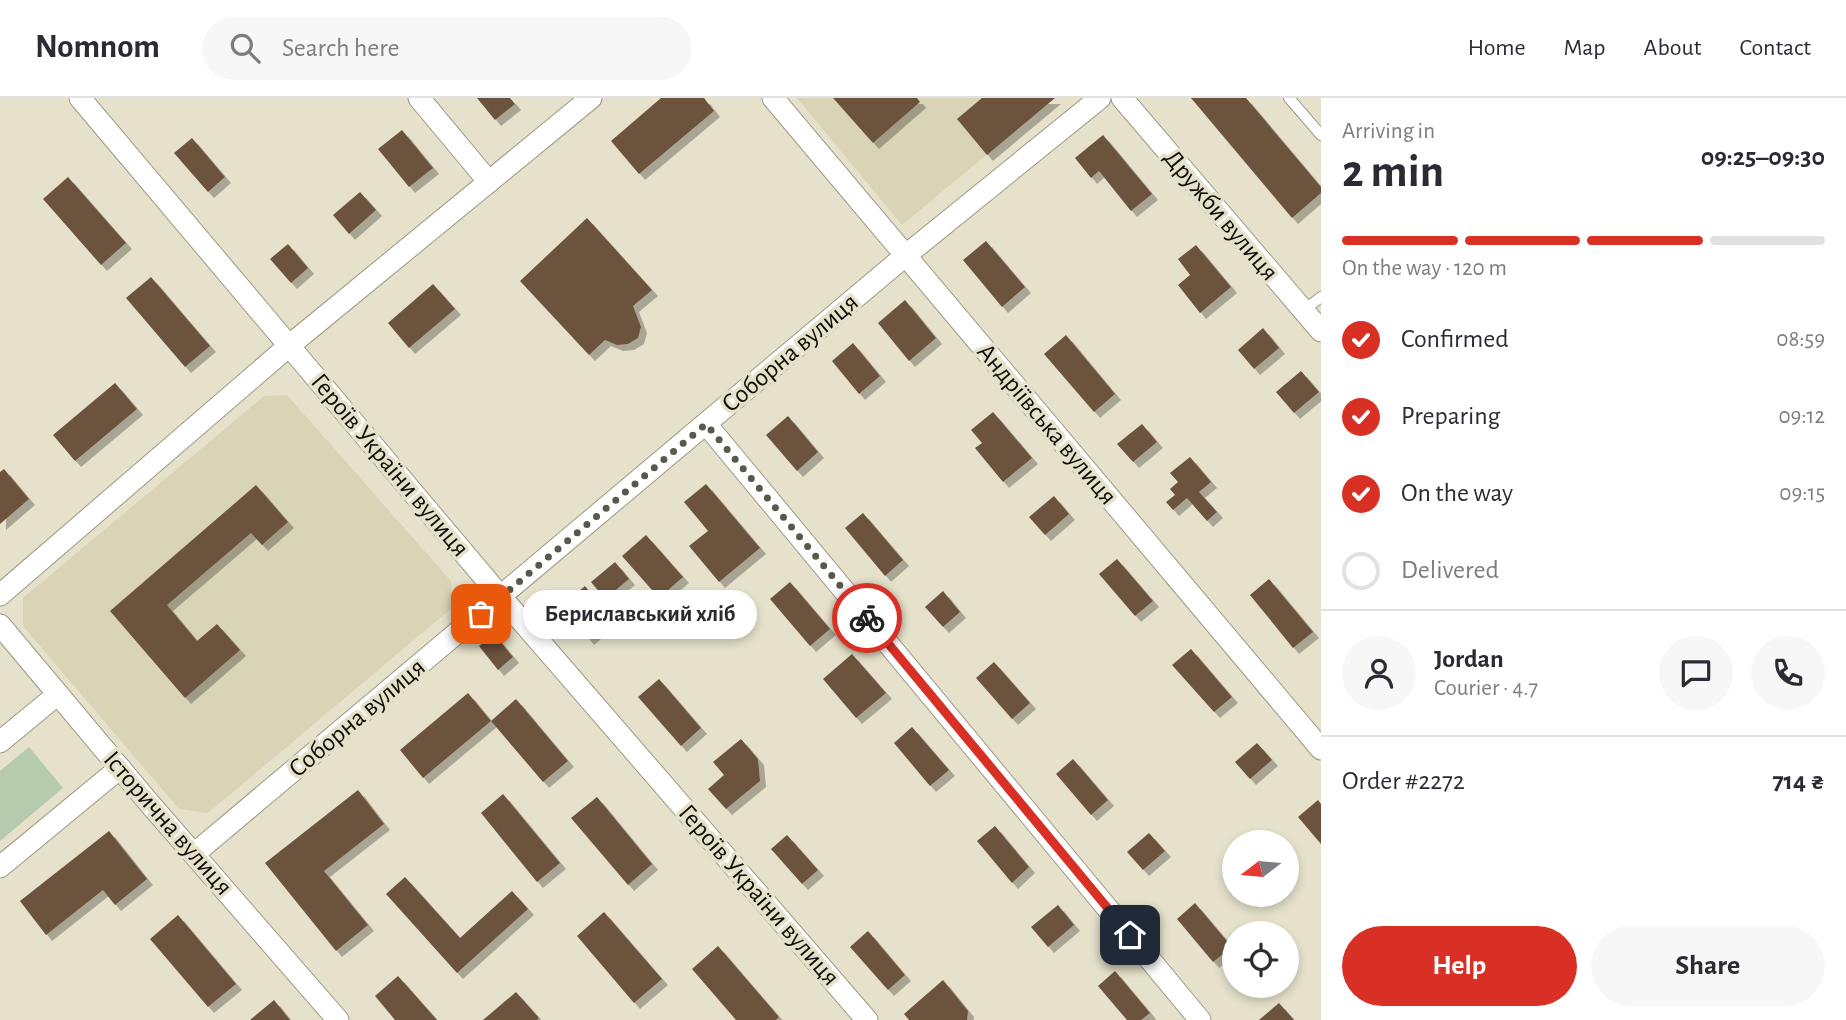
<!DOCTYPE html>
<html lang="en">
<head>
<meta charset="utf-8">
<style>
	:root { --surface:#fff; --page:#f7f7f7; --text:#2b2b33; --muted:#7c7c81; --line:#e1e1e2; --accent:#d93025 }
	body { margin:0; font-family:"Alegreya Sans",sans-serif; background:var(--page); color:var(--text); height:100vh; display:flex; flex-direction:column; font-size:26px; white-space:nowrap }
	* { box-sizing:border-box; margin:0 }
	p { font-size:23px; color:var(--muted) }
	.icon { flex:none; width:38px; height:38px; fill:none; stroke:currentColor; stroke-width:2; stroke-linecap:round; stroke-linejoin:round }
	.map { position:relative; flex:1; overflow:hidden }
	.details { display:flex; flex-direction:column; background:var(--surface); width:525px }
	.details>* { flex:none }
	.needle { width:46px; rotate:254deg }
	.fabs { position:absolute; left:1222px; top:732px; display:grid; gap:14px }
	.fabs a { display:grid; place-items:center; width:77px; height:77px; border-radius:50%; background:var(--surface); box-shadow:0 4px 10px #0003; font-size:35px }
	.pin { position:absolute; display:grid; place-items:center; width:60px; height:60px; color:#fff; margin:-30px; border-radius:14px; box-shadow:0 4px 10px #0006 }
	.courier { position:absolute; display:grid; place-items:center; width:70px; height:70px; margin:-35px; border:5px solid #d93025; border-radius:50%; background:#fff; color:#222; box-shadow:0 2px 9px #0007 }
	.bubble { position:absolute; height:49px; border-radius:24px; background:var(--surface); box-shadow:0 4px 10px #0003; font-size:23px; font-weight:600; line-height:49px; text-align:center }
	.headline em { font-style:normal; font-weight:600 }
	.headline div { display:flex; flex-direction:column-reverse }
	.headline { display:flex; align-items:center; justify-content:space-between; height:119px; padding:0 21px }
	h1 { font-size:46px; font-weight:600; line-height:52px }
	.bar { display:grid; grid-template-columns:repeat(4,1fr); gap:10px 7px; align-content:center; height:84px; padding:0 21px }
	.bar i { height:9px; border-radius:5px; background:var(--line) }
	.bar .on { background:var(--accent) }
	.bar p { grid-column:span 4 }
	.line { display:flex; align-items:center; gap:18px; padding:0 21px; border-top:2px solid var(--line) }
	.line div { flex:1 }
	.round { display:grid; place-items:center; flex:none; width:74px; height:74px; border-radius:37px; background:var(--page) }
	ol { padding:0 21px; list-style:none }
	li { display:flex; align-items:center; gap:21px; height:77px }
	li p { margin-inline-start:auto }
	li .icon { padding:7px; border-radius:50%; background:var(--accent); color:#fff; stroke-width:4 }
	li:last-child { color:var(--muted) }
	li i { width:38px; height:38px; border:4px solid var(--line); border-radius:50% }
	.primary-button { display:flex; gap:14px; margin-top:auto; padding:14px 21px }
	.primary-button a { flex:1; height:80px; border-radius:42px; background:var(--accent); color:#fff; font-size:28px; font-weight:600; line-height:80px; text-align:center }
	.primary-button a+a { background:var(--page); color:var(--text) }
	header { display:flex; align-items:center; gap:42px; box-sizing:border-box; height:98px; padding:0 35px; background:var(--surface); border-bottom:2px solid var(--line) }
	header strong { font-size:33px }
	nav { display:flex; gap:38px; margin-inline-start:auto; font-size:24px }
	.search { width:490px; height:63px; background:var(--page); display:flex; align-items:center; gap:18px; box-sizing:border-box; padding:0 24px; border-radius:38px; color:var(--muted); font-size:26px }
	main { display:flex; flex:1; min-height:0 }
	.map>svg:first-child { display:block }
	.built { fill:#dad4b6 }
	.green { fill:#b6cbae }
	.building { fill:#6c523d; filter:url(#shadow) }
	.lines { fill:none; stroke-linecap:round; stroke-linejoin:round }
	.lane-casing { stroke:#9d9984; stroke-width:12 }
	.street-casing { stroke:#9d9984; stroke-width:23 }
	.lane { stroke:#fff; stroke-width:10 }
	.street { stroke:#fff; stroke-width:21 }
	.done { stroke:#5a574b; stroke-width:7; stroke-dasharray:0 12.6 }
	.route { stroke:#d93025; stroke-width:9 }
	.labels { text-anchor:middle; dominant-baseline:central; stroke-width:7; stroke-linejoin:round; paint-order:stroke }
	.street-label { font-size:26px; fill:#0f0d06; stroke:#e5e1ca }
</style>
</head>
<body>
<header>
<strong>Nomnom</strong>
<div class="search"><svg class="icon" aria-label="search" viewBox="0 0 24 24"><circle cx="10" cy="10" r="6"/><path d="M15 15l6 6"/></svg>Search here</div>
<nav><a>Home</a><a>Map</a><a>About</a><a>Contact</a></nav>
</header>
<main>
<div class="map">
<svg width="1321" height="922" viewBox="0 0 1321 922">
	<defs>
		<filter id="shadow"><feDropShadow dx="6" dy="6" stdDeviation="0" flood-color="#0004"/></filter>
	</defs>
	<rect width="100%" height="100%" fill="#e5e1ca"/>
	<g class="built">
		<polygon points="797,0 1055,0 902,127"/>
		<polygon points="287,297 451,483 452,510 208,715 179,711 23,528 23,500 264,298"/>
	</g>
	<polygon class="green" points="29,649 63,690 0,743 0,673"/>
	<g class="building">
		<polygon points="477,0 510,0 515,6 495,22"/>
		<polygon points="661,0 704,0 714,13 639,76 611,43"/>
		<polygon points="833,0 917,0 920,4 873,45"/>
		<polygon points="982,0 1055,0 987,57 957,21"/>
		<polygon points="1191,0 1246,0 1321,89 1321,95 1292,120"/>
		<polygon points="402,32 433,70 409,89 378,51"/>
		<polygon points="1103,37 1152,96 1131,113 1099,73 1091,80 1075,60"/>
		<polygon points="192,40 225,79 208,94 174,55"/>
		<polygon points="68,79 126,145 101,167 43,101"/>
		<polygon points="360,94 376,112 349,136 333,117"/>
		<polygon points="587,120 652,192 633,208 641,229 638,240 628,246 617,247 605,242 589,257 520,183"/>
		<polygon points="986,143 1025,189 1002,209 963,162"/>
		<polygon points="288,146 308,170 291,185 270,161"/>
		<polygon points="1196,147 1231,189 1200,215 1178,187 1190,177 1178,161"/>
		<polygon points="151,179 210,248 185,269 126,200"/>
		<polygon points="433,186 455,211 409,250 388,225"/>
		<polygon points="905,202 936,240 909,263 878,225"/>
		<polygon points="1263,230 1279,250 1254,271 1238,252"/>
		<polygon points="1066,237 1115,296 1094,314 1044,256"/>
		<polygon points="853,245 880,278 859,296 832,263"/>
		<polygon points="1301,273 1319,294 1294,315 1276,294"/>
		<polygon points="115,285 137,311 75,363 53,337"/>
		<polygon points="993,314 1032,360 1003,384 975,350 982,345 971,332"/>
		<polygon points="788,318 818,354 797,373 766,337"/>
		<polygon points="1142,326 1157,344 1133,364 1117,346"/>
		<polygon points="1190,359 1211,384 1199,394 1217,414 1207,423 1187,400 1173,412 1166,404 1175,397 1170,391 1178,384 1170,375"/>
		<polygon points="4,371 29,401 0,426 0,374"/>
		<polygon points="706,386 760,450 719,484 689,448 708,433 684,404"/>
		<polygon points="256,387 288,424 262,447 251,435 167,507 197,543 217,526 240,552 185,600 110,513"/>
		<polygon points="1054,398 1069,416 1045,437 1029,419"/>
		<polygon points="863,415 903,462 885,478 845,430"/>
		<polygon points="646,437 683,479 659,500 622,458"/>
		<polygon points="1117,461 1153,503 1135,518 1099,476"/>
		<polygon points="615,464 629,481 605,501 591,484"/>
		<polygon points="1269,481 1313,534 1293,550 1250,497"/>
		<polygon points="790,484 830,531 810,548 770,501"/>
		<polygon points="585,488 612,521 588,541 561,508"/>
		<polygon points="943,493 960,514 943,529 925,509"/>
		<polygon points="494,536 513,559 498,572 479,548"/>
		<polygon points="1191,551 1232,599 1214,614 1172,567"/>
		<polygon points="852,556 886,595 856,620 823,581"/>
		<polygon points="994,564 1030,605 1012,621 976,580"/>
		<polygon points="659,581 701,630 681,648 638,599"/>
		<polygon points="468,595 491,623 516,601 568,663 543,684 491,623 423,680 400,652"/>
		<polygon points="912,629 949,672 930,688 894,645"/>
		<polygon points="741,641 758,661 760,683 726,711 708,691 724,677 713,664"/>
		<polygon points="1257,645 1272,662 1250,681 1235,664"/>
		<polygon points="1073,661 1108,702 1091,717 1056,676"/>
		<polygon points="358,692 384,726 324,773 368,827 336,853 265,765"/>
		<polygon points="503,696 560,765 537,784 481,715"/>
		<polygon points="597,699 652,766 628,787 571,720"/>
		<polygon points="1318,702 1321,706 1321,746 1298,719"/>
		<polygon points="995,728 1029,769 1012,785 977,743"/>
		<polygon points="109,733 147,781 115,807 103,792 46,837 20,803"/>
		<polygon points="1149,735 1165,753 1143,772 1127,754"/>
		<polygon points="787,737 818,772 802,786 771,751"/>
		<polygon points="405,779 460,840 512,793 528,811 457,875 386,796"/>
		<polygon points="1195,805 1232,849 1213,864 1177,821"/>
		<polygon points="1058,807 1074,827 1048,849 1031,829"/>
		<polygon points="604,814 662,881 634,905 577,838"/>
		<polygon points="178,817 236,886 208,909 150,841"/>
		<polygon points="868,833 905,877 888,892 850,849"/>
		<polygon points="718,848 779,919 776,922 736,922 692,871"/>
		<polygon points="1115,873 1150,915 1141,922 1127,922 1098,888"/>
		<polygon points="398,878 437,922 395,922 375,898"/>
		<polygon points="943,882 968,913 967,922 909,922 904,916"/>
		<polygon points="516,894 539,920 537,922 483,922"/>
		<polygon points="274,902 290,922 250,922"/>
		<polygon points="1279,905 1294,922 1259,922"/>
	</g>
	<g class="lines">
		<defs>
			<g id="lane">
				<polyline points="1289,0 1321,37"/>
				<polyline points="1303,213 1321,199"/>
			</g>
			<g id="street">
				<polyline points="80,0 501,499 867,922"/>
				<polyline points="419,0 489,84"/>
				<polyline points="773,0 1321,651"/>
				<polyline points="1122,0 1321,233"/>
				<polyline points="706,326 1200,922"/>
				<polyline points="0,497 290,247 591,0"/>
				<polyline points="0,527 150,706 338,922"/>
				<polyline points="0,644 58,596"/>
				<polyline points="194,756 905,158 1100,0"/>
				<polyline points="0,769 120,670"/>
			</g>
		</defs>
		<use href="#lane" class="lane-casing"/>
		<use href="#street" class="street-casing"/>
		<use href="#lane" class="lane"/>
		<use href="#street" class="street"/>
	</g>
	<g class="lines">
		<polyline class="done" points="481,516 706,326 867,520"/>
		<polyline class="route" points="867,520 1130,837"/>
	</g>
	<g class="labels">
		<g class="street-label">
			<text transform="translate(1221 117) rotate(50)">Дружби вулиця</text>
			<text transform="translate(790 255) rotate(-40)">Соборна вулиця</text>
			<text transform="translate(1047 326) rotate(50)">Андріївська вулиця</text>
			<text transform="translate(390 367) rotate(50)">Героїв України вулиця</text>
			<text transform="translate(357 620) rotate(-40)">Соборна вулиця</text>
			<text transform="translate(168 725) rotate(49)">Історична вулиця</text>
			<text transform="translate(759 797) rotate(49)">Героїв України вулиця</text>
		</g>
	</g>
</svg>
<div class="fabs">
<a><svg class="needle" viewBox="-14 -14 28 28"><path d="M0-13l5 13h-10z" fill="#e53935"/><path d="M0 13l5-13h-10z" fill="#7c7c81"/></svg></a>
<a><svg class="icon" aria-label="locate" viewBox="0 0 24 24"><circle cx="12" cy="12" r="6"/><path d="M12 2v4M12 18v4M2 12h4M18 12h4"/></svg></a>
</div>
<div class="pin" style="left:481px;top:516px;background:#ea580c"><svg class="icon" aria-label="bag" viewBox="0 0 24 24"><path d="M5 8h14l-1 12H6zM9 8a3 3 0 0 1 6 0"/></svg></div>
<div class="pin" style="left:1130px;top:837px;background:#1f2937"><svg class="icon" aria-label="home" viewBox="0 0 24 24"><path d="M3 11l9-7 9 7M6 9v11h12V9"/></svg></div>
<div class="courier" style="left:867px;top:520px"><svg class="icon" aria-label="bike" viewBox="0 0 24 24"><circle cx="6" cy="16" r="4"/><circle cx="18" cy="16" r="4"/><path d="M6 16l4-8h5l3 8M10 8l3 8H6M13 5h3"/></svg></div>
<div class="bubble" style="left:523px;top:492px;width:234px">Бериславський хліб</div>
</div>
<section class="details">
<div class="headline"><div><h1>2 min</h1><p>Arriving in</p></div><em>09:25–09:30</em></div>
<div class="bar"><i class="on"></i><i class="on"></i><i class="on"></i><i></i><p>On the way · 120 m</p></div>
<ol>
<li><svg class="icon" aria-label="check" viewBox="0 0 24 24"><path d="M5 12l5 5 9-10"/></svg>Confirmed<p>08:59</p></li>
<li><svg class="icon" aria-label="check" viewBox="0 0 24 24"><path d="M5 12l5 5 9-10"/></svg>Preparing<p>09:12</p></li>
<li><svg class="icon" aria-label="check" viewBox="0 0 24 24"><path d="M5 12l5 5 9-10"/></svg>On the way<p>09:15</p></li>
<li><i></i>Delivered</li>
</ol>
<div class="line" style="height:126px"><a class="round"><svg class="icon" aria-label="person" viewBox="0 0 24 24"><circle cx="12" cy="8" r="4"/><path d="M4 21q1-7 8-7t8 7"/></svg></a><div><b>Jordan</b><p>Courier · 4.7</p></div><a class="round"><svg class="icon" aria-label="chat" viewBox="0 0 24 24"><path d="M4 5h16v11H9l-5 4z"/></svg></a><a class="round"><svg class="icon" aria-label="phone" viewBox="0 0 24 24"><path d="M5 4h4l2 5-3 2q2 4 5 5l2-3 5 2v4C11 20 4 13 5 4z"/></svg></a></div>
<div class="line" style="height:91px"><div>Order #2272</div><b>714 ₴</b></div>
<div class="primary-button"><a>Help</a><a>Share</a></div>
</section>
</main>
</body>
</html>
